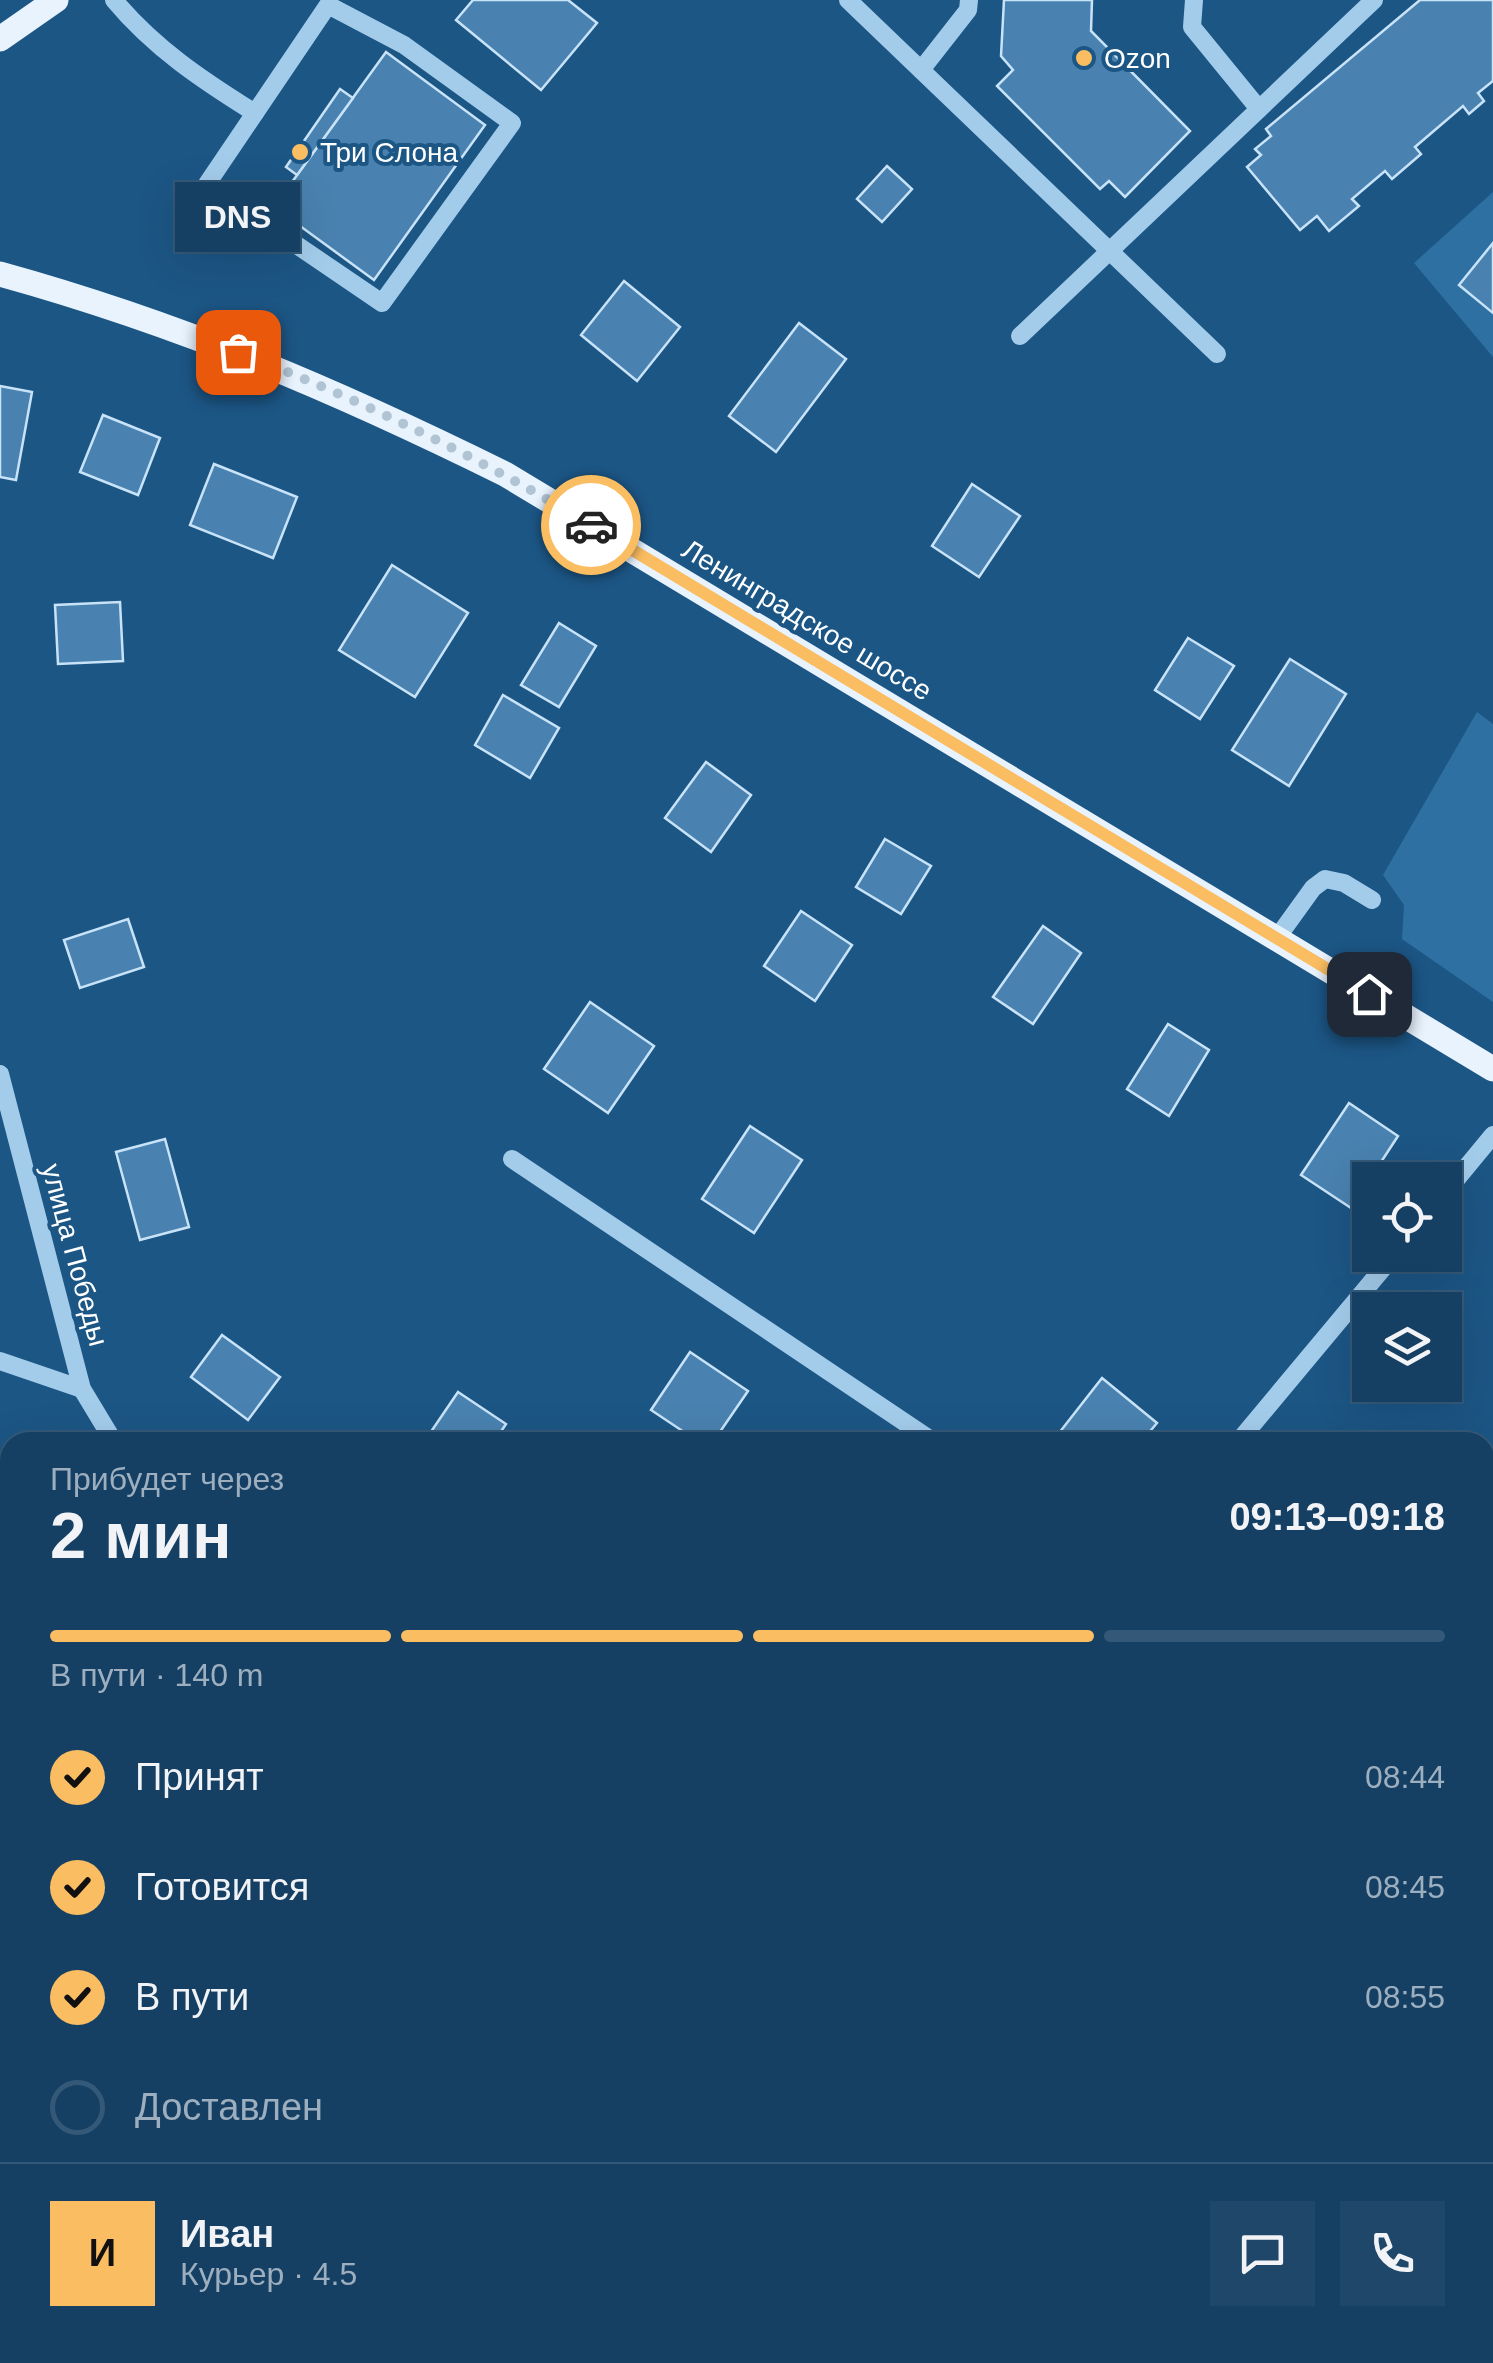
<!DOCTYPE html>
<html lang="ru">
<head>
<meta charset="utf-8">
<style>
	:root { --surface:#154064; --page:#1e476a; --text:#f1f3f6; --muted:#9dafbf; --line:#345978; --accent:#fbbd61 }
	body { margin:0; font-family:Helvetica,sans-serif; background:var(--page); color:var(--text); height:100vh; display:flex; flex-direction:column; font-size:38px; white-space:nowrap }
	* { box-sizing:border-box; margin:0 }
	p { font-size:32px; color:var(--muted) }
	.icon { flex:none; width:55px; height:55px; fill:none; stroke:currentColor; stroke-width:2; stroke-linecap:round; stroke-linejoin:round }
	.map { position:relative; flex:1; overflow:hidden }
	.drawer { position:absolute; left:0px; top:1432px; width:1495px; height:932px; display:flex; flex-direction:column; background:var(--surface); border-radius:30px 30px 0 0; box-shadow:0 10px 40px #0002,0 0 0 2px var(--line) }
	.drawer>* { flex:none }
	.buttons { position:absolute; left:1352px; top:1162px; display:grid; gap:20px }
	.buttons a { display:grid; place-items:center; width:110px; height:110px; border-radius:0px; background:var(--surface); box-shadow:0 10px 40px #0002,0 0 0 2px var(--line); font-size:50px }
	.pin { position:absolute; display:grid; place-items:center; width:85px; height:85px; color:#fff; margin:-42px; border-radius:20px; box-shadow:0 5px 15px #0006 }
	.courier { position:absolute; display:grid; place-items:center; width:100px; height:100px; margin:-50px; border:8px solid #fbbd61; border-radius:50%; background:#fff; color:#222; box-shadow:0 2px 12px #0007 }
	.bubble { position:absolute; height:70px; border-radius:0px; background:var(--surface); box-shadow:0 10px 40px #0002,0 0 0 2px var(--line); font-size:32px; font-weight:700; line-height:70px; text-align:center }
	.head em { font-style:normal; font-weight:700 }
	.head div { display:flex; flex-direction:column-reverse }
	.head { display:flex; align-items:center; justify-content:space-between; height:170px; padding:0 50px }
	h1 { font-size:65px; font-weight:700; line-height:75px }
	.bar { display:grid; grid-template-columns:repeat(4,1fr); gap:15px 10px; align-content:center; height:120px; padding:0 50px }
	.bar i { height:12px; border-radius:8px; background:var(--line) }
	.bar .on { background:var(--accent) }
	.bar p { grid-column:span 4 }
	.line { display:flex; align-items:center; gap:25px; padding:0 50px; border-top:2px solid var(--line) }
	.line div { flex:1 }
	.round { display:grid; place-items:center; flex:none; width:105px; height:105px; border-radius:0px; background:var(--page) }
	ol { padding:0 50px; list-style:none }
	li { display:flex; align-items:center; gap:30px; height:110px }
	li p { margin-inline-start:auto }
	li .icon { padding:10px; border-radius:50%; background:var(--accent); color:#111; stroke-width:4 }
	li:last-child { color:var(--muted) }
	li i { width:55px; height:55px; border:5px solid var(--line); border-radius:50% }
	.map>svg:first-child { display:block }
	.green { fill:#2f70a3 }
	.water { fill:#4e789a; stroke:#96c8ed; stroke-width:2.5 }
	.building { fill:#4982b0; stroke:#c8e3f8; stroke-width:2.5 }
	.lines { fill:none; stroke-linecap:round; stroke-linejoin:round }
	.minor { stroke:#a3cceb; stroke-width:18 }
	.major { stroke:#e8f3fe; stroke-width:25 }
	.done { stroke:#b0c4d4; stroke-width:10; stroke-dasharray:0 18 }
	.route { stroke:#fbbd61; stroke-width:12 }
	.poi-dot { fill:#fbbd61; stroke:#1c5685; stroke-width:4 }
	.labels { text-anchor:middle; dominant-baseline:central; stroke-width:8; stroke-linejoin:round; paint-order:stroke }
	.poi-label { font-size:28px; fill:#fff; stroke:#1c5685; text-anchor:start }
	.street-label { font-size:28px; fill:#fff; stroke:#1c5685 }
</style>
</head>
<body>
<div class="map">
<svg width="1493" height="2363" viewBox="0 0 1493 2363">
	<rect width="100%" height="100%" fill="#1c5685"/>
	<g class="green">
		<polygon points="1493,192 1493,357 1414,263"/>
		<polygon points="1477,712 1493,724 1493,1002 1402,939 1404,905 1383,875"/>
	</g>
	<polygon class="water" points="0,1907 10,1911 10,2355 494,2355 502,2363 0,2363"/>
	<g class="building">
		<polygon points="473,0 568,0 597,23 541,90 456,20"/>
		<polygon points="1004,0 1092,0 1091,31 1190,131 1125,197 1109,181 1100,189 997,86 1013,70 1001,56"/>
		<polygon points="1420,0 1493,0 1493,81 1478,93 1484,101 1469,114 1463,106 1415,147 1421,154 1392,179 1385,171 1352,199 1359,206 1329,231 1317,216 1300,230 1247,167 1261,155 1255,149 1271,136 1266,129"/>
		<polygon points="386,52 485,125 374,280 274,207"/>
		<polygon points="340,89 353,98 297,175 286,167"/>
		<polygon points="887,166 912,189 882,222 857,199"/>
		<polygon points="1493,243 1493,313 1459,285"/>
		<polygon points="624,281 680,327 637,381 581,335"/>
		<polygon points="799,323 846,359 776,452 729,416"/>
		<polygon points="0,386 32,392 16,480 0,477"/>
		<polygon points="103,415 160,438 138,495 80,472"/>
		<polygon points="214,464 297,497 273,558 190,525"/>
		<polygon points="972,484 1020,516 979,577 932,546"/>
		<polygon points="392,565 468,613 415,697 339,650"/>
		<polygon points="120,602 123,661 58,664 55,605"/>
		<polygon points="559,623 596,646 559,707 521,685"/>
		<polygon points="1188,638 1234,666 1200,719 1155,690"/>
		<polygon points="1290,659 1346,694 1289,786 1232,750"/>
		<polygon points="503,695 559,728 530,778 475,745"/>
		<polygon points="706,762 751,795 711,852 665,818"/>
		<polygon points="885,839 931,866 901,914 856,887"/>
		<polygon points="801,911 852,945 815,1001 764,966"/>
		<polygon points="128,919 144,967 80,988 64,940"/>
		<polygon points="1043,926 1081,953 1033,1024 993,997"/>
		<polygon points="590,1002 654,1046 608,1113 544,1069"/>
		<polygon points="1168,1024 1209,1050 1169,1116 1127,1089"/>
		<polygon points="1349,1103 1398,1136 1351,1208 1301,1175"/>
		<polygon points="750,1126 802,1160 754,1233 702,1199"/>
		<polygon points="165,1139 189,1227 140,1240 116,1152"/>
		<polygon points="222,1335 280,1377 248,1420 191,1377"/>
		<polygon points="690,1352 748,1391 713,1442 699,1442 651,1410"/>
		<polygon points="1102,1378 1157,1423 1141,1442 1052,1442"/>
		<polygon points="458,1392 506,1424 494,1442 424,1442"/>
		<polygon points="0,1491 10,1497 10,1577 0,1571"/>
		<polygon points="1493,2200 1493,2251 1485,2246 1485,2213"/>
		<polygon points="849,2355 890,2355 900,2363 843,2363"/>
	</g>
	<g class="lines">
		<g class="minor">
			<path d="M114 0C154 48 202 80 255 113"/>
			<polyline points="848,0 1217,354"/>
			<polyline points="1194,0 1192,27 1259,109"/>
			<polygon points="328,5 404,45 512,123 382,303 207,184"/>
			<polyline points="921,70 968,10 969,0"/>
			<polyline points="1020,336 1374,0"/>
			<polyline points="1277,938 1313,888 1325,879 1344,883 1372,900"/>
			<polyline points="0,1074 82,1389 114,1442"/>
			<polyline points="512,1159 934,1442"/>
			<polyline points="1445,1193 1493,1135"/>
			<polyline points="0,1361 82,1389"/>
			<polyline points="1238,1442 1394,1255"/>
			<polyline points="1485,1790 1493,1795"/>
			<polyline points="792,2355 801,2363"/>
			<polyline points="1479,2355 1490,2363"/>
		</g>
		<g class="major">
			<polyline points="0,39 56,0"/>
			<path d="M0 274C181 324 337 391 505 474L1493 1069"/>
		</g>
	</g>
	<g class="lines">
		<path class="done" d="M238 352C361 400 478 457 591 525"/>
		<polyline class="route" points="591,525 1369,994"/>
	</g>
	<g class="poi-dot">
		<circle cx="1084" cy="58" r="10"/>
		<circle cx="300" cy="152" r="10"/>
	</g>
	<g class="labels">
		<g class="poi-label">
			<text x="1104" y="58">Ozon</text>
			<text x="320" y="152">Три Слона</text>
		</g>
		<g class="street-label">
			<text transform="translate(807 620) rotate(31)">Ленинградское шоссе</text>
			<text transform="translate(75 1255) rotate(75)">улица Победы</text>
		</g>
	</g>
</svg>
<div class="buttons">
<a><svg class="icon" aria-label="locate" viewBox="0 0 24 24"><circle cx="12" cy="12" r="6"/><path d="M12 2v4M12 18v4M2 12h4M18 12h4"/></svg></a>
<a><svg class="icon" aria-label="layers" viewBox="0 0 24 24"><path d="M12 4l9 5-9 5-9-5zM3 14l9 5 9-5"/></svg></a>
</div>
<div class="pin" style="left:238px;top:352px;background:#ea580c"><svg class="icon" aria-label="bag" viewBox="0 0 24 24"><path d="M5 8h14l-1 12H6zM9 8a3 3 0 0 1 6 0"/></svg></div>
<div class="pin" style="left:1369px;top:994px;background:#1f2937"><svg class="icon" aria-label="home" viewBox="0 0 24 24"><path d="M3 11l9-7 9 7M6 9v11h12V9"/></svg></div>
<div class="courier" style="left:591px;top:525px"><svg class="icon" aria-label="car" viewBox="0 0 24 24"><path d="M5 17H2v-5l4-1 3-4h7l3 4 3 1v5h-3M9 17h6M6 11h13"/><circle cx="7" cy="17" r="2"/><circle cx="17" cy="17" r="2"/></svg></div>
<div class="bubble" style="left:175px;top:182px;width:125px">DNS</div>
<section class="drawer">
<div class="head"><div><h1>2 мин</h1><p>Прибудет через</p></div><em>09:13–09:18</em></div>
<div class="bar"><i class="on"></i><i class="on"></i><i class="on"></i><i></i><p>В пути · 140 m</p></div>
<ol>
<li><svg class="icon" aria-label="check" viewBox="0 0 24 24"><path d="M5 12l5 5 9-10"/></svg>Принят<p>08:44</p></li>
<li><svg class="icon" aria-label="check" viewBox="0 0 24 24"><path d="M5 12l5 5 9-10"/></svg>Готовится<p>08:45</p></li>
<li><svg class="icon" aria-label="check" viewBox="0 0 24 24"><path d="M5 12l5 5 9-10"/></svg>В пути<p>08:55</p></li>
<li><i></i>Доставлен</li>
</ol>
<div class="line" style="height:180px"><b class="round" style="background:var(--accent);color:#111">И</b><div><b>Иван</b><p>Курьер · 4.5</p></div><a class="round"><svg class="icon" aria-label="chat" viewBox="0 0 24 24"><path d="M4 5h16v11H9l-5 4z"/></svg></a><a class="round"><svg class="icon" aria-label="phone" viewBox="0 0 24 24"><path d="M5 4h4l2 5-3 2q2 4 5 5l2-3 5 2v4C11 20 4 13 5 4z"/></svg></a></div>
</section>
</div>
</body>
</html>
